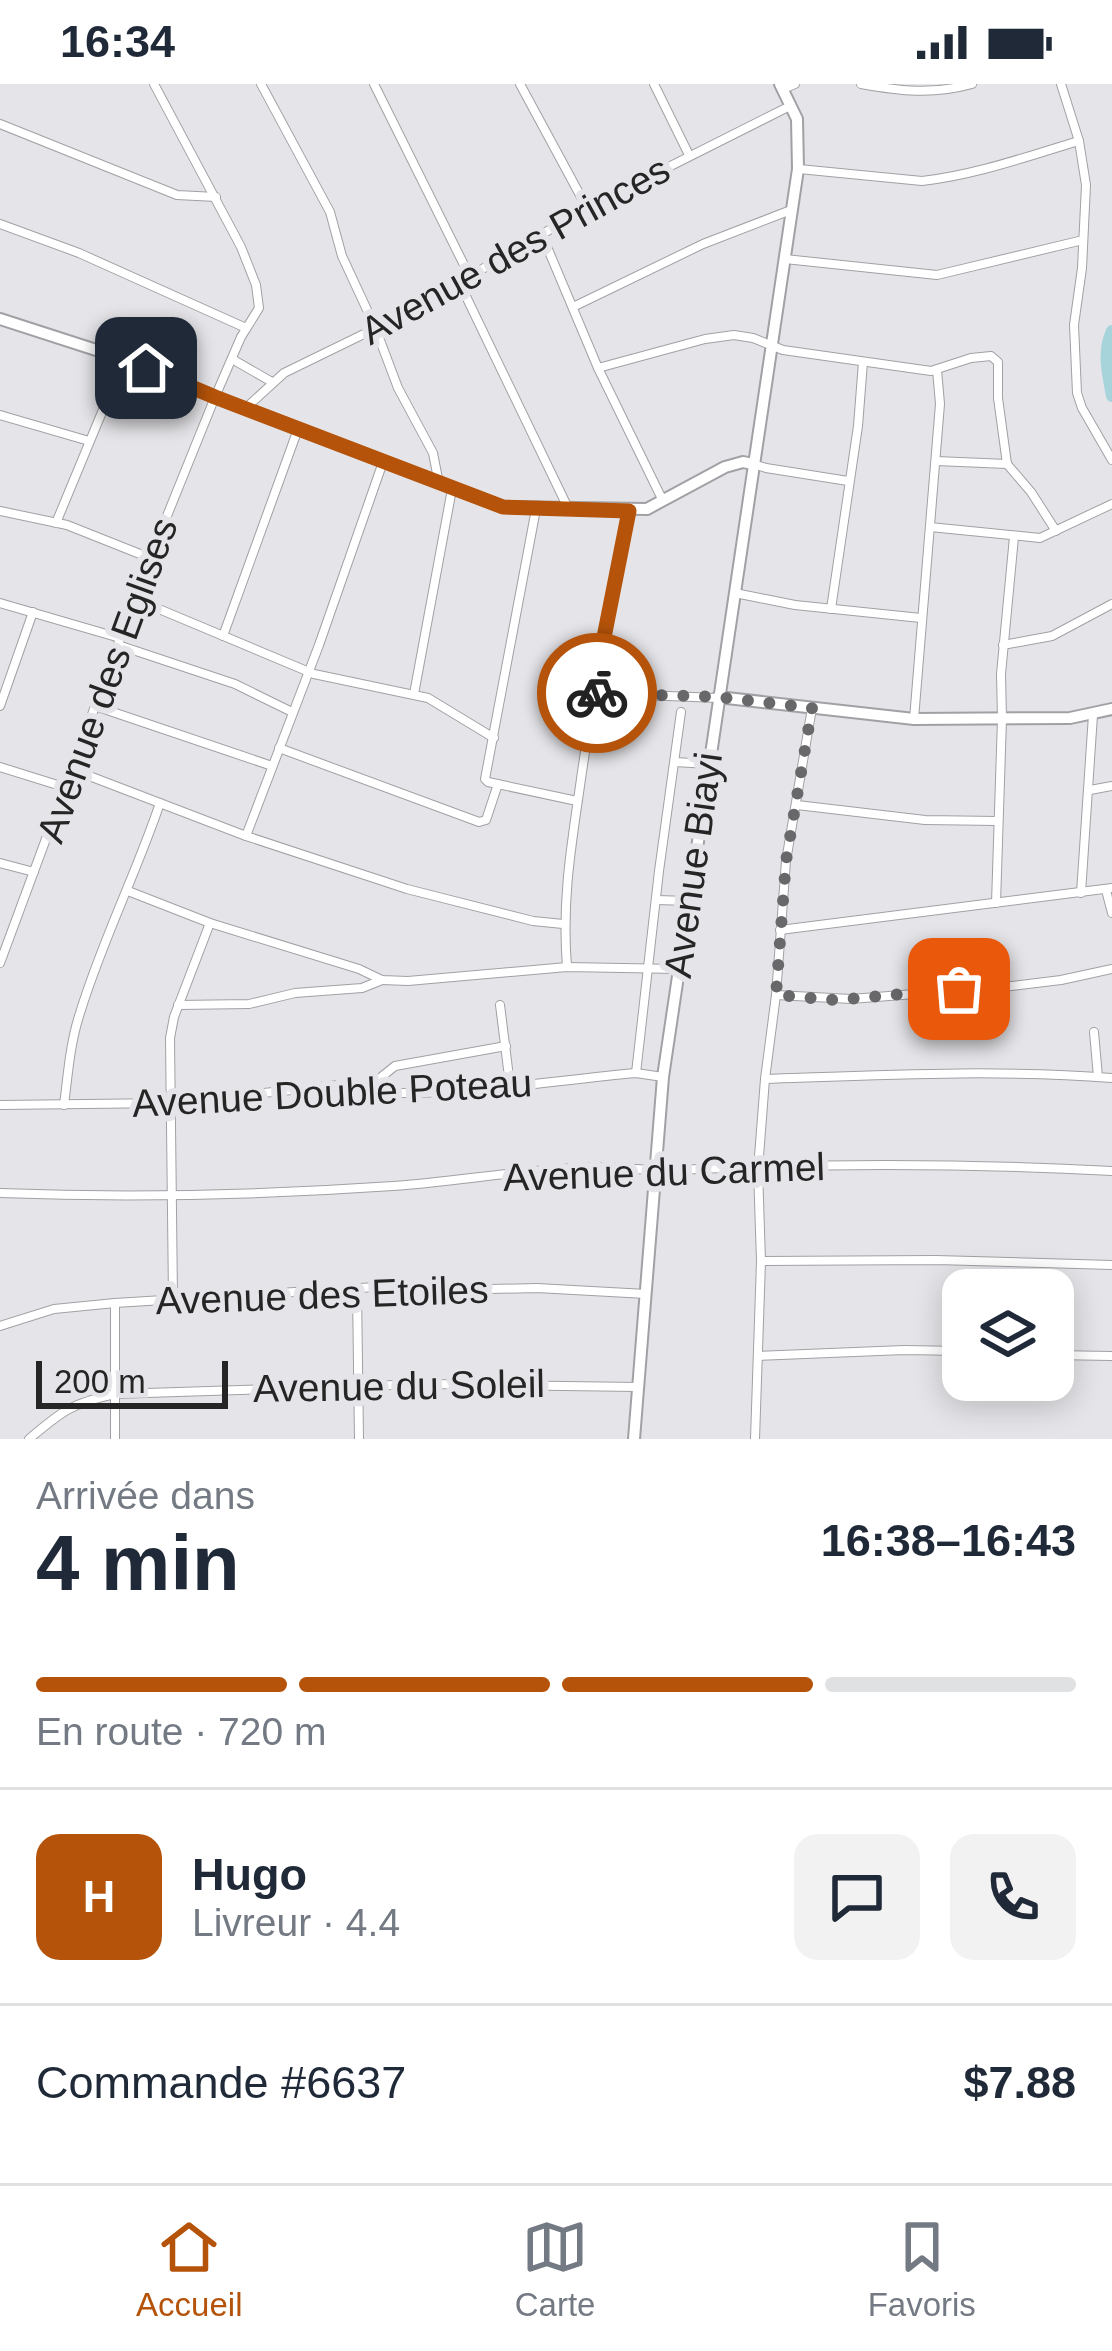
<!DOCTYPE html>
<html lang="fr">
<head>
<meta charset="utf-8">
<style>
	:root { --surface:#fff; --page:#f2f2f3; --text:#1f2937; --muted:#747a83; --line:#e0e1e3; --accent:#b45309 }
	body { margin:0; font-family:Arial,sans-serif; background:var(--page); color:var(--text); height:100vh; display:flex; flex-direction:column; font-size:45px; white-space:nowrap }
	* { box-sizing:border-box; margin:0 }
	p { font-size:39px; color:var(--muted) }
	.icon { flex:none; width:66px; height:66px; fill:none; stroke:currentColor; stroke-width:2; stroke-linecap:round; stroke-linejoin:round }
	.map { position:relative; height:1355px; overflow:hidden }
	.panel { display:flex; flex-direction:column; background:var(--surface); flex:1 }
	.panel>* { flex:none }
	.fabs { position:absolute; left:942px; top:1185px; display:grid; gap:24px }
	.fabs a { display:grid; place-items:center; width:132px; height:132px; border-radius:24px; background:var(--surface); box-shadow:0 6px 30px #0003; font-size:60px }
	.scale { position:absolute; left:36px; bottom:30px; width:192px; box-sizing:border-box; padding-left:12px; border:6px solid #252526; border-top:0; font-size:33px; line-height:42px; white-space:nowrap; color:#252526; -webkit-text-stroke:9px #e5e5e9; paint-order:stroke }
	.pin { position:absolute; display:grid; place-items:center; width:102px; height:102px; color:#fff; margin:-51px; border-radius:24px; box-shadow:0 6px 18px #0006 }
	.courier { position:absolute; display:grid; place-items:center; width:120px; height:120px; margin:-60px; border:9px solid #b45309; border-radius:50%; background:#fff; color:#222; box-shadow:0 3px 15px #0007 }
	.head em { font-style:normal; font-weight:600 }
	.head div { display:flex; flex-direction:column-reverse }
	.head { display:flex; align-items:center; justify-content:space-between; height:204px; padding:0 36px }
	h1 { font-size:78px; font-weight:600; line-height:90px }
	.bar { display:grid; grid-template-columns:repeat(4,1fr); gap:18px 12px; align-content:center; height:144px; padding:0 36px }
	.bar i { height:15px; border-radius:9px; background:var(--line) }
	.bar .active { background:var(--accent) }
	.bar p { grid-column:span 4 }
	.line { display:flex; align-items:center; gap:30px; padding:0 36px; border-top:3px solid var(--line) }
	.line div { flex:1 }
	.round { display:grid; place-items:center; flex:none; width:126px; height:126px; border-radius:24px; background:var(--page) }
	.status { display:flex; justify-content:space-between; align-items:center; height:84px; padding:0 60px; background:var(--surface); direction:ltr }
	.status svg { height:33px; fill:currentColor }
	.menu { display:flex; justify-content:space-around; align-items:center; height:168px; border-top:3px solid var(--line); background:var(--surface); font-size:33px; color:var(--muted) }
	.menu a { display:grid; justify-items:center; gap:6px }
	.menu .active { color:var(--accent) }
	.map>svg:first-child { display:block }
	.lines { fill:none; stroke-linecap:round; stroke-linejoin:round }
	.river { stroke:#a7d3da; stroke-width:12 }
	.street-casing { stroke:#a1a1a5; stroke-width:10 }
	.secondary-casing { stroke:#a1a1a5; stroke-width:14 }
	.street { stroke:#fff; stroke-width:8 }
	.secondary { stroke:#fff; stroke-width:10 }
	.done { stroke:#68686a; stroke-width:12; stroke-dasharray:0 21.6 }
	.route { stroke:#b45309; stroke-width:15 }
	.labels { text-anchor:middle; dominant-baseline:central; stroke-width:12; stroke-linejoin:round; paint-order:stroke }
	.street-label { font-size:39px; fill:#252526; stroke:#e5e5e9 }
</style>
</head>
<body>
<div class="status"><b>16:34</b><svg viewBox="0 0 49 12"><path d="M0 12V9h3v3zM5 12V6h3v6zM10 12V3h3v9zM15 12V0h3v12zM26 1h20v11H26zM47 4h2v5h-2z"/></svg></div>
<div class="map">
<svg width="1112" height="1355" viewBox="0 0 1112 1355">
	<rect width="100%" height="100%" fill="#e5e5e9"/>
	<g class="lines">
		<path class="river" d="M1112 247C1102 268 1108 290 1112 312"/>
		<defs>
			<g id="street">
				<polyline points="261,0 330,128 342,172 375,243 398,304 433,369 439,400"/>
				<polyline points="374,0 470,193"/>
				<polyline points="520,0 587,124"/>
				<polyline points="654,0 689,71"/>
				<path d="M861 0C900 7 933 11 972 0"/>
				<polyline points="1061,0 1079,57 1086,101 1082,184 1074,241 1077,309 1082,324 1112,376"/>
				<polyline points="783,5 795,0"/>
				<polyline points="0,40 177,111 216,113"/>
				<path d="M799 85 922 97C976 91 1028 72 1079 57"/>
				<polyline points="0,140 79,169 246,244"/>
				<polyline points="542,151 598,284 663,417"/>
				<polyline points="785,175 937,191 1083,156"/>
				<polyline points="461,202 568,424"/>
				<polyline points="573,223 703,160 791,126"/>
				<polyline points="232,275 272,298"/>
				<polyline points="598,284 705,255 734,251 753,254 783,266 931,287 971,274 991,272 998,278 998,314 1007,380 1031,408 1056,447"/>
				<polyline points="247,323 284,289 456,205 472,191 587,124 790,22"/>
				<polyline points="0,331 89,357"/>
				<polyline points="936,377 1007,380"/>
				<polyline points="753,380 766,384 848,397"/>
				<polyline points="536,425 485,695 488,698 577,717"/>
				<polyline points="0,427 67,441 150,474"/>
				<polyline points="56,439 124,275"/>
				<polyline points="930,443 1040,454 1112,420"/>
				<polyline points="735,509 795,521 921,534"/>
				<polyline points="135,515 314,590 428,614 494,654"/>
				<polyline points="0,519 120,554"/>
				<polyline points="831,525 858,342 863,278"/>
				<polyline points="223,552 298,345"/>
				<polyline points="118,561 235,600 292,628"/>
				<polyline points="1003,561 1052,552 1112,520"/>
				<polyline points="594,609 718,614"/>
				<polyline points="414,610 452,405"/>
				<polyline points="0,622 33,528"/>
				<polyline points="95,622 272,682"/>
				<polyline points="914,635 940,320 937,286"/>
				<polyline points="279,664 479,738 486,736 498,700"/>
				<polyline points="675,678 708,680"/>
				<polyline points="0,683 64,703"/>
				<polyline points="71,685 246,752 319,561 383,378"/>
				<polyline points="1090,706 1112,702"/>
				<polyline points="797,721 925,736 997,737"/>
				<polyline points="246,752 407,805 533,837 563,840"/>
				<polyline points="0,779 34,788"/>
				<polyline points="1106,806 1112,829"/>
				<polyline points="128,807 210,839 359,885 382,896 408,897 567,883 678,885"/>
				<polyline points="1081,809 1093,631"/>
				<polyline points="657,816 688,817"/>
				<polyline points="996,819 1002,635 1001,590 1014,453"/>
				<polyline points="780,846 1112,804"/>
				<polyline points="0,879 150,474 215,313 241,253 259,224 256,201 241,163 154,0"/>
				<path d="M567 883C562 821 570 769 579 709 592 614 611 520 629 427"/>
				<polyline points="776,911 851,915 1003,903 1061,896 1112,885"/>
				<polyline points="178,921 249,920 295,909 362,904 382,896"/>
				<polyline points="500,921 510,1001"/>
				<polyline points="1094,948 1098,993"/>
				<polyline points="636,989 659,787 681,628"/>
				<path d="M765 995C881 991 997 985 1112 994"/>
				<polyline points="370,1002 395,982 506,962"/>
				<path d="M0 1021 169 1019 339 1001C362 1000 381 1009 404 1009 481 1009 559 996 636 989L663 993"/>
				<path d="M64 1021C68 990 70 959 80 929 102 857 136 790 160 719"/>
				<path d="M0 1109C131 1114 262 1111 393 1102 481 1096 569 1075 657 1087 808 1079 961 1079 1112 1087"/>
				<polyline points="761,1177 936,1176 1112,1181"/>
				<polyline points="357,1207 359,1355"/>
				<polyline points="173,1215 170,954 174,933 210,839"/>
				<polyline points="115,1219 115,1355"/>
				<polyline points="0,1242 54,1225 115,1219 409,1201 448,1206 537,1204 646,1210"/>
				<polyline points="1053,1271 1112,1272"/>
				<polyline points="758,1272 904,1266 963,1267"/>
				<path d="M29 1355C62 1327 72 1319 115 1310L428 1300 638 1303"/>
				<polyline points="755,1355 761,1177 758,1085 765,995 776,911 786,777 812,624"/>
			</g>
			<g id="secondary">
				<polyline points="0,235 124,275 215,313 503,423 647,425 725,383 743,378 753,380"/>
				<polyline points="718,613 914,635 1070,634 1112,625"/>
				<polyline points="634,1355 663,993 798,85 797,35 780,0"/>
			</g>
		</defs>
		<use href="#street" class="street-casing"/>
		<use href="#secondary" class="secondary-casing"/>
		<use href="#street" class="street"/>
		<use href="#secondary" class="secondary"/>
	</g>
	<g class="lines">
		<polyline class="done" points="597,609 718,613 812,624 786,777 776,911 836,916 959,905"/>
		<polyline class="route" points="146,284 215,313 503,423 629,427 593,609 597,609"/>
	</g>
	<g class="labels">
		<g class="street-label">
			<text transform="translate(515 166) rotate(-29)">Avenue des Princes</text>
			<text transform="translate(107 596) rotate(-70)">Avenue des Eglises</text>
			<text transform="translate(693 781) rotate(-82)">Avenue Biayi</text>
			<text transform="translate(332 1009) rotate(-3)">Avenue Double Poteau</text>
			<text transform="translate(664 1088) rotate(-2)">Avenue du Carmel</text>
			<text transform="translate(322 1211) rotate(-2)">Avenue des Etoiles</text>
			<text transform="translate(399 1302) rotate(-1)">Avenue du Soleil</text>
		</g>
	</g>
</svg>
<div class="fabs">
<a><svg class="icon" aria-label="layers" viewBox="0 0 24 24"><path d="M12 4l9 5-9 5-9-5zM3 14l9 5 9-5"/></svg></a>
</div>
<div class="scale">200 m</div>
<div class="pin" style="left:959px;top:905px;background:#ea580c"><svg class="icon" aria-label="bag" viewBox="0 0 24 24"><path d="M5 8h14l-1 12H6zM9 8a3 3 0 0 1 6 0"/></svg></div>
<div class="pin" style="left:146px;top:284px;background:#1f2937"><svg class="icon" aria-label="home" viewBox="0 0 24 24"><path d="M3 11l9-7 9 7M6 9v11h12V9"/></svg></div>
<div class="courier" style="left:597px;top:609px"><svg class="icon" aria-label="bike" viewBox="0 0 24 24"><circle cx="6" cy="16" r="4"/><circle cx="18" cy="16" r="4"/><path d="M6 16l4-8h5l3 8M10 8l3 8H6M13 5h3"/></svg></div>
</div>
<section class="panel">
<div class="head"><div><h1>4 min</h1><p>Arrivée dans</p></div><em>16:38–16:43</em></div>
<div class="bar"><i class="active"></i><i class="active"></i><i class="active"></i><i></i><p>En route · 720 m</p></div>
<div class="line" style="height:216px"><b class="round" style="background:var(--accent);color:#fff">H</b><div><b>Hugo</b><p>Livreur · 4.4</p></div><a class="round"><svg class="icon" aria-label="chat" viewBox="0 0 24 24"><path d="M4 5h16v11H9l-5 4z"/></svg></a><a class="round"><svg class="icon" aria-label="phone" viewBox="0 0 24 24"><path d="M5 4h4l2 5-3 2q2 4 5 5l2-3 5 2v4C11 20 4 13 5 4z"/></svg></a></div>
<div class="line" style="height:156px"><div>Commande #6637</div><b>$7.88</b></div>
</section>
<nav class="menu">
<a class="active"><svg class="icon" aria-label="home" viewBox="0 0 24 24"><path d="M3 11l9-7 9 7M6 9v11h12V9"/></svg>Accueil</a>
<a><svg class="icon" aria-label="map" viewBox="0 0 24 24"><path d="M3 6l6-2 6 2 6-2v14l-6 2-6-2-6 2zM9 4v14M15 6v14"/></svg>Carte</a>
<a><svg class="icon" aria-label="saved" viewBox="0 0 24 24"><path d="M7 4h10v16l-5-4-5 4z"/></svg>Favoris</a>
</nav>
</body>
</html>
